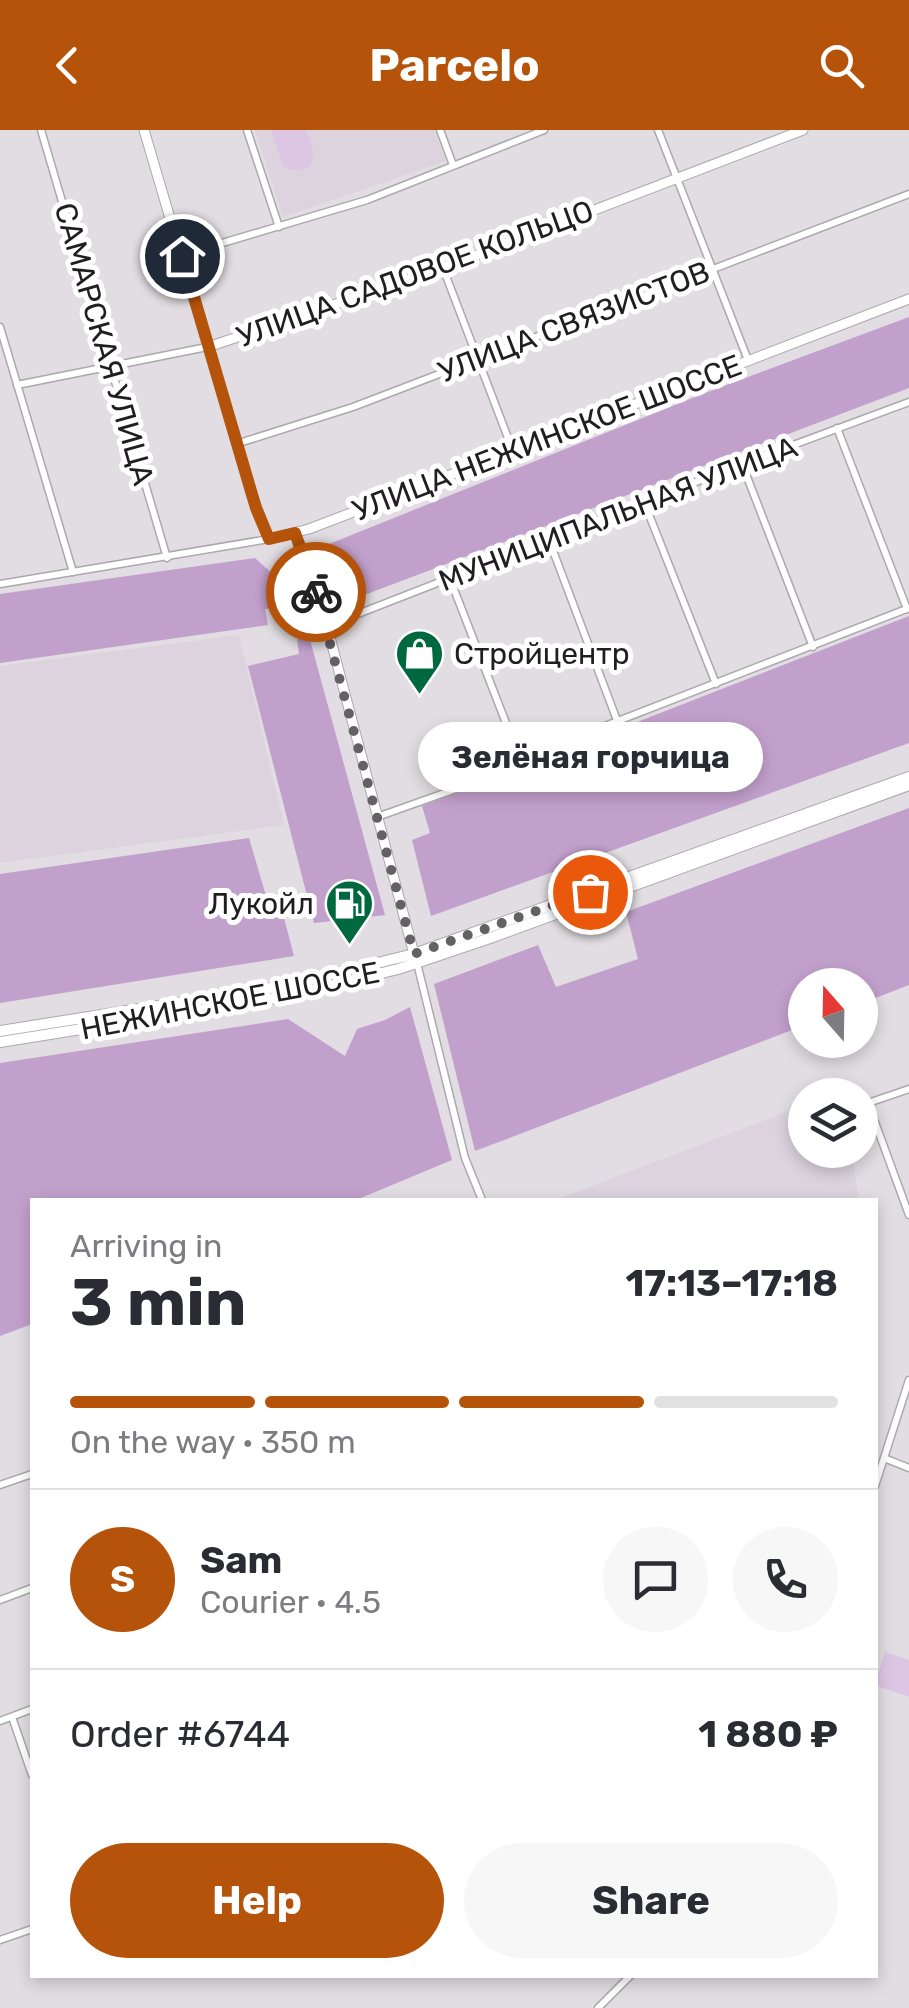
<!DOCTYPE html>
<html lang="en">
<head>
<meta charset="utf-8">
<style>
	:root { --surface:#fff; --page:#f7f7f7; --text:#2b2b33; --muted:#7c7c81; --line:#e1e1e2; --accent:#b45309 }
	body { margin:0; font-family:Rubik,sans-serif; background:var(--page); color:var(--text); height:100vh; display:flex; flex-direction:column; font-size:38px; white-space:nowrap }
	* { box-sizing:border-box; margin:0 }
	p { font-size:32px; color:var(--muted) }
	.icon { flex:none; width:55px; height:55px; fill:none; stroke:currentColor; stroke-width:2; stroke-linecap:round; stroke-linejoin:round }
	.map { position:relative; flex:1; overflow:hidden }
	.panel { position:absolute; left:30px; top:1068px; width:848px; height:780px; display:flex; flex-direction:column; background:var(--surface); border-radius:0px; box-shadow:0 5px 15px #0003 }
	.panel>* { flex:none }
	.needle { width:65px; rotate:340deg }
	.fabs { position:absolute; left:788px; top:838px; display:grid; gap:20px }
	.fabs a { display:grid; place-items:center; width:90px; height:90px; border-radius:50%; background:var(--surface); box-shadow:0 5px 15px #0003; font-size:50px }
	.pin { position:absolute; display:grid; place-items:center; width:85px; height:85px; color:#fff; margin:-42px; border:5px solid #fff; border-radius:50%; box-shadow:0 2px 10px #0007 }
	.courier { position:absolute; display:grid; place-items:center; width:100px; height:100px; margin:-50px; border:8px solid #b45309; border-radius:50%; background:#fff; color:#222; box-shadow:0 2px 12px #0007 }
	.bubble { position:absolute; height:70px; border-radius:35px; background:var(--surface); box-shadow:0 5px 15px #0003; font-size:32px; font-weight:700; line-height:70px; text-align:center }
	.summary em { font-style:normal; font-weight:700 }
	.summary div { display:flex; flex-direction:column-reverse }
	.summary { display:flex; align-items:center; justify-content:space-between; height:170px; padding:0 40px }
	h1 { font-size:65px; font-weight:700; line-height:75px }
	.bar { display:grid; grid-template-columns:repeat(4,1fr); gap:15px 10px; align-content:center; height:120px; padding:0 40px }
	.bar i { height:12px; border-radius:8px; background:var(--line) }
	.bar .selected { background:var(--accent) }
	.bar p { grid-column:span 4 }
	.line { display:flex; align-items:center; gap:25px; padding:0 40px; border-top:2px solid var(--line) }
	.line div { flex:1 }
	.round { display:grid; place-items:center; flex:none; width:105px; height:105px; border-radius:52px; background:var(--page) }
	.primary-button { display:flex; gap:20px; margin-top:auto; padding:20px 40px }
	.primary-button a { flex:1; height:115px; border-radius:60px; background:var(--accent); color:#fff; font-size:40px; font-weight:700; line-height:115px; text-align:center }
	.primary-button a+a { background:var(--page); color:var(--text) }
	header { display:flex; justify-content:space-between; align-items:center; height:130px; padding:0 40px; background:var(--accent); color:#fff; font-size:45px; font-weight:700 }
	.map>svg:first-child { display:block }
	.built { fill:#dcd3df }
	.green { fill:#ddc6e4 }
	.forest { fill:#c2a0cc }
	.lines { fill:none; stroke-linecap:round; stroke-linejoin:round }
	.street-casing { stroke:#aca9ad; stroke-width:9 }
	.secondary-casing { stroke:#aca9ad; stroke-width:11 }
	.primary-casing { stroke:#aca9ad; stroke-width:12 }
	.street { stroke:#fff; stroke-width:6 }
	.secondary { stroke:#fff; stroke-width:9 }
	.primary { stroke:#fff; stroke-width:10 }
	.done { stroke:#646164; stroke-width:10; stroke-dasharray:0 18 }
	.route { stroke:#b45309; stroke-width:12 }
	.labels { text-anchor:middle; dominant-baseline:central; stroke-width:10; stroke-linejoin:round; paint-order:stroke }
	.street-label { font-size:30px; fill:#201e20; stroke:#fff }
	.poi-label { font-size:30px; fill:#201e20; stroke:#fff; text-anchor:start }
</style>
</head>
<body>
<header><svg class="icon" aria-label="back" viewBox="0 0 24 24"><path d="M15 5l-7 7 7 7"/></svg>Parcelo<svg class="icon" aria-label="search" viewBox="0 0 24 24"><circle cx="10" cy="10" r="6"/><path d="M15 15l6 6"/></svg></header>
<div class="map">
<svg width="909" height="1878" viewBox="0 0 909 1878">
	<rect width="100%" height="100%" fill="#e1dde2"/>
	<g class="built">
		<polygon points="255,0 434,0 446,31 283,87"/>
		<polygon points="239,505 284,695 0,733 0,536"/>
		<polygon points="805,975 805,1020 851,1020 859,1070 555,1070"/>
	</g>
	<g class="green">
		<path d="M271 0H306C309 8 313 16 313 24 314 43 294 43 283 36Z"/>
		<polygon points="885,1522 909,1530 909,1567 875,1555"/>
	</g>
	<g class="forest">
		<polygon points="909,187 909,258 346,472 329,414 705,263"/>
		<polygon points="255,428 275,446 291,475 265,479 268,495 0,533 0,464"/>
		<polygon points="909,486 909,613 431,786 412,710 430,703 422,676"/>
		<polygon points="309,506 385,785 314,793 248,536 299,524 297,509"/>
		<polygon points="909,678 909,855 860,874 860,855 805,855 805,895 475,1021 434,854 538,815 556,857 638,829 626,782"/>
		<polygon points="249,708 269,776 283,784 294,826 0,873 0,744"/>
		<polygon points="410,877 452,1030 356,1070 32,1070 32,1194 0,1206 0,933 288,889 345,926 357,899 385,890"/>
	</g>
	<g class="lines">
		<defs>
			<g id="street">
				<polyline points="41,0 167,428"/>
				<polyline points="247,0 279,97"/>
				<polyline points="440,0 453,35"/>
				<polyline points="658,0 748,230"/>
				<polyline points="182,125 367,70 544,0"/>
				<polyline points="443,138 513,321"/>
				<polyline points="0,197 73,442"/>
				<polyline points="17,255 207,217"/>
				<polyline points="837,298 907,479"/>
				<polyline points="236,314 353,277 909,64"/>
				<polyline points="742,334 813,517"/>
				<polyline points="644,372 716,554"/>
				<polyline points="549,410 618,593"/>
				<polyline points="450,449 520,629"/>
				<polyline points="0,454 269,409"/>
				<polyline points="327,496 742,334 909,272"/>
				<polyline points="377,687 453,660 520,629 909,478"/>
				<polyline points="417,833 465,1028 482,1070"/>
				<polyline points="909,959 868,973 909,1085"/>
				<polyline points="884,1328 909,1338"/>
				<polyline points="0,1355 32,1344"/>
				<polyline points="875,1356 909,1250"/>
				<polyline points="0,1470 32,1458"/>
				<polyline points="12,1587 32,1645"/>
				<polyline points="0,1591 32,1579"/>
				<polyline points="0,1810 32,1799"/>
				<polyline points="598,1878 631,1845"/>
			</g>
			<g id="secondary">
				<polyline points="144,0 251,363 269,409 309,399 909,169"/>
				<polyline points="208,217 443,138 803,0"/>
				<polyline points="295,403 307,431 327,496 414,824"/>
			</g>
			<g id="primary">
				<polyline points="0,901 278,857 414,824 909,647"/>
				<polyline points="0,912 288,866 398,839 490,808 909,655"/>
			</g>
		</defs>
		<use href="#street" class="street-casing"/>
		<use href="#secondary" class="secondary-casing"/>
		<use href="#primary" class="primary-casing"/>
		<use href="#street" class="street"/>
		<use href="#secondary" class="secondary"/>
		<use href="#primary" class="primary"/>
	</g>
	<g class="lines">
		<polyline class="done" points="316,462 414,824 590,762"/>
		<polyline class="route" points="182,126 256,378 269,409 295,403 316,462"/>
	</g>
	<defs>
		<symbol id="shop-pin" viewBox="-11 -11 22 30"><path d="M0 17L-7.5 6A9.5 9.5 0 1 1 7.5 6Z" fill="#00683f" stroke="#fff"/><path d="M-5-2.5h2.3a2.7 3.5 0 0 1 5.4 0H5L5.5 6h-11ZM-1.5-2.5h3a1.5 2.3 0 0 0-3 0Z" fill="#fff"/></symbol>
		<symbol id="fuel-pin" viewBox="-11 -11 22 30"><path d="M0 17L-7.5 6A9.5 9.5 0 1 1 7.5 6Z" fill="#00683f" stroke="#fff"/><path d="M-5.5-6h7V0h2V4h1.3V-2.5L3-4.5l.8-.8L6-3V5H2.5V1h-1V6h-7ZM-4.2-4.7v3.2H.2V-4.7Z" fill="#fff"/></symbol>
	</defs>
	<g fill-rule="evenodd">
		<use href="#shop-pin" x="392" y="496" width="55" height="75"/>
		<use href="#fuel-pin" x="322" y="746" width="55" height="75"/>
	</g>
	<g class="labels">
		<g class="street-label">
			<text transform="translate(415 144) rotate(-20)">УЛИЦА САДОВОЕ КОЛЬЦО</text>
			<text transform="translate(574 192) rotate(-21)">УЛИЦА СВЯЗИСТОВ</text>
			<text transform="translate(104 214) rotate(74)">САМАРСКАЯ УЛИЦА</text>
			<text transform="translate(547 308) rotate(-21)">УЛИЦА НЕЖИНСКОЕ ШОССЕ</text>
			<text transform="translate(618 384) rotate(-21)">МУНИЦИПАЛЬНАЯ УЛИЦА</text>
			<text transform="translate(230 871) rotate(-11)">НЕЖИНСКОЕ ШОССЕ</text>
		</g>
		<g class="poi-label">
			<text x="454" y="524">Стройцентр</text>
			<text x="314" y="774" text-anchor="end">Лукойл</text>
		</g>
	</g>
</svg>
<div class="fabs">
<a><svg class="needle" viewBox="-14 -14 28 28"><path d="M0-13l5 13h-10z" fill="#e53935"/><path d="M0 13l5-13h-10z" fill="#7c7c81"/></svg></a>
<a><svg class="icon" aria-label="layers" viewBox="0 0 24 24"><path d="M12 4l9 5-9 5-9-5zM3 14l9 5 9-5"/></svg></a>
</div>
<div class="pin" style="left:590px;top:762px;background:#ea580c"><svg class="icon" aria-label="bag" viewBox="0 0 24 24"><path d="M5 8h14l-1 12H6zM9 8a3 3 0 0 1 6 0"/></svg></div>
<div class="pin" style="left:182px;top:126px;background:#1f2937"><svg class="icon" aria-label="home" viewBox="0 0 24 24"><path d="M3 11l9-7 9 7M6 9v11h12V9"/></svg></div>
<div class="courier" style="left:316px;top:462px"><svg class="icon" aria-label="bike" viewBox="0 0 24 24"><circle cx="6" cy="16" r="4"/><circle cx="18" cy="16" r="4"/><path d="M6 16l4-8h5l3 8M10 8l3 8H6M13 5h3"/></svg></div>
<div class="bubble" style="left:418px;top:592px;width:345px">Зелёная горчица</div>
<section class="panel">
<div class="summary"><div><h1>3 min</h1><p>Arriving in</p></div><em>17:13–17:18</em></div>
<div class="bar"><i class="selected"></i><i class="selected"></i><i class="selected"></i><i></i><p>On the way · 350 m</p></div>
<div class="line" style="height:180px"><b class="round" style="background:var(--accent);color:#fff">S</b><div><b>Sam</b><p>Courier · 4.5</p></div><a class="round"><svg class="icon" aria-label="chat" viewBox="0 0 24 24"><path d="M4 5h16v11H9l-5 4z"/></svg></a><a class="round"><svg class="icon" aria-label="phone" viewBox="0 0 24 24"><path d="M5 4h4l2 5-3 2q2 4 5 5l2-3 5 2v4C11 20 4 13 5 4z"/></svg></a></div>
<div class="line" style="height:130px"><div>Order #6744</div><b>1 880 ₽</b></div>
<div class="primary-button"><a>Help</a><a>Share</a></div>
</section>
</div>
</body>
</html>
